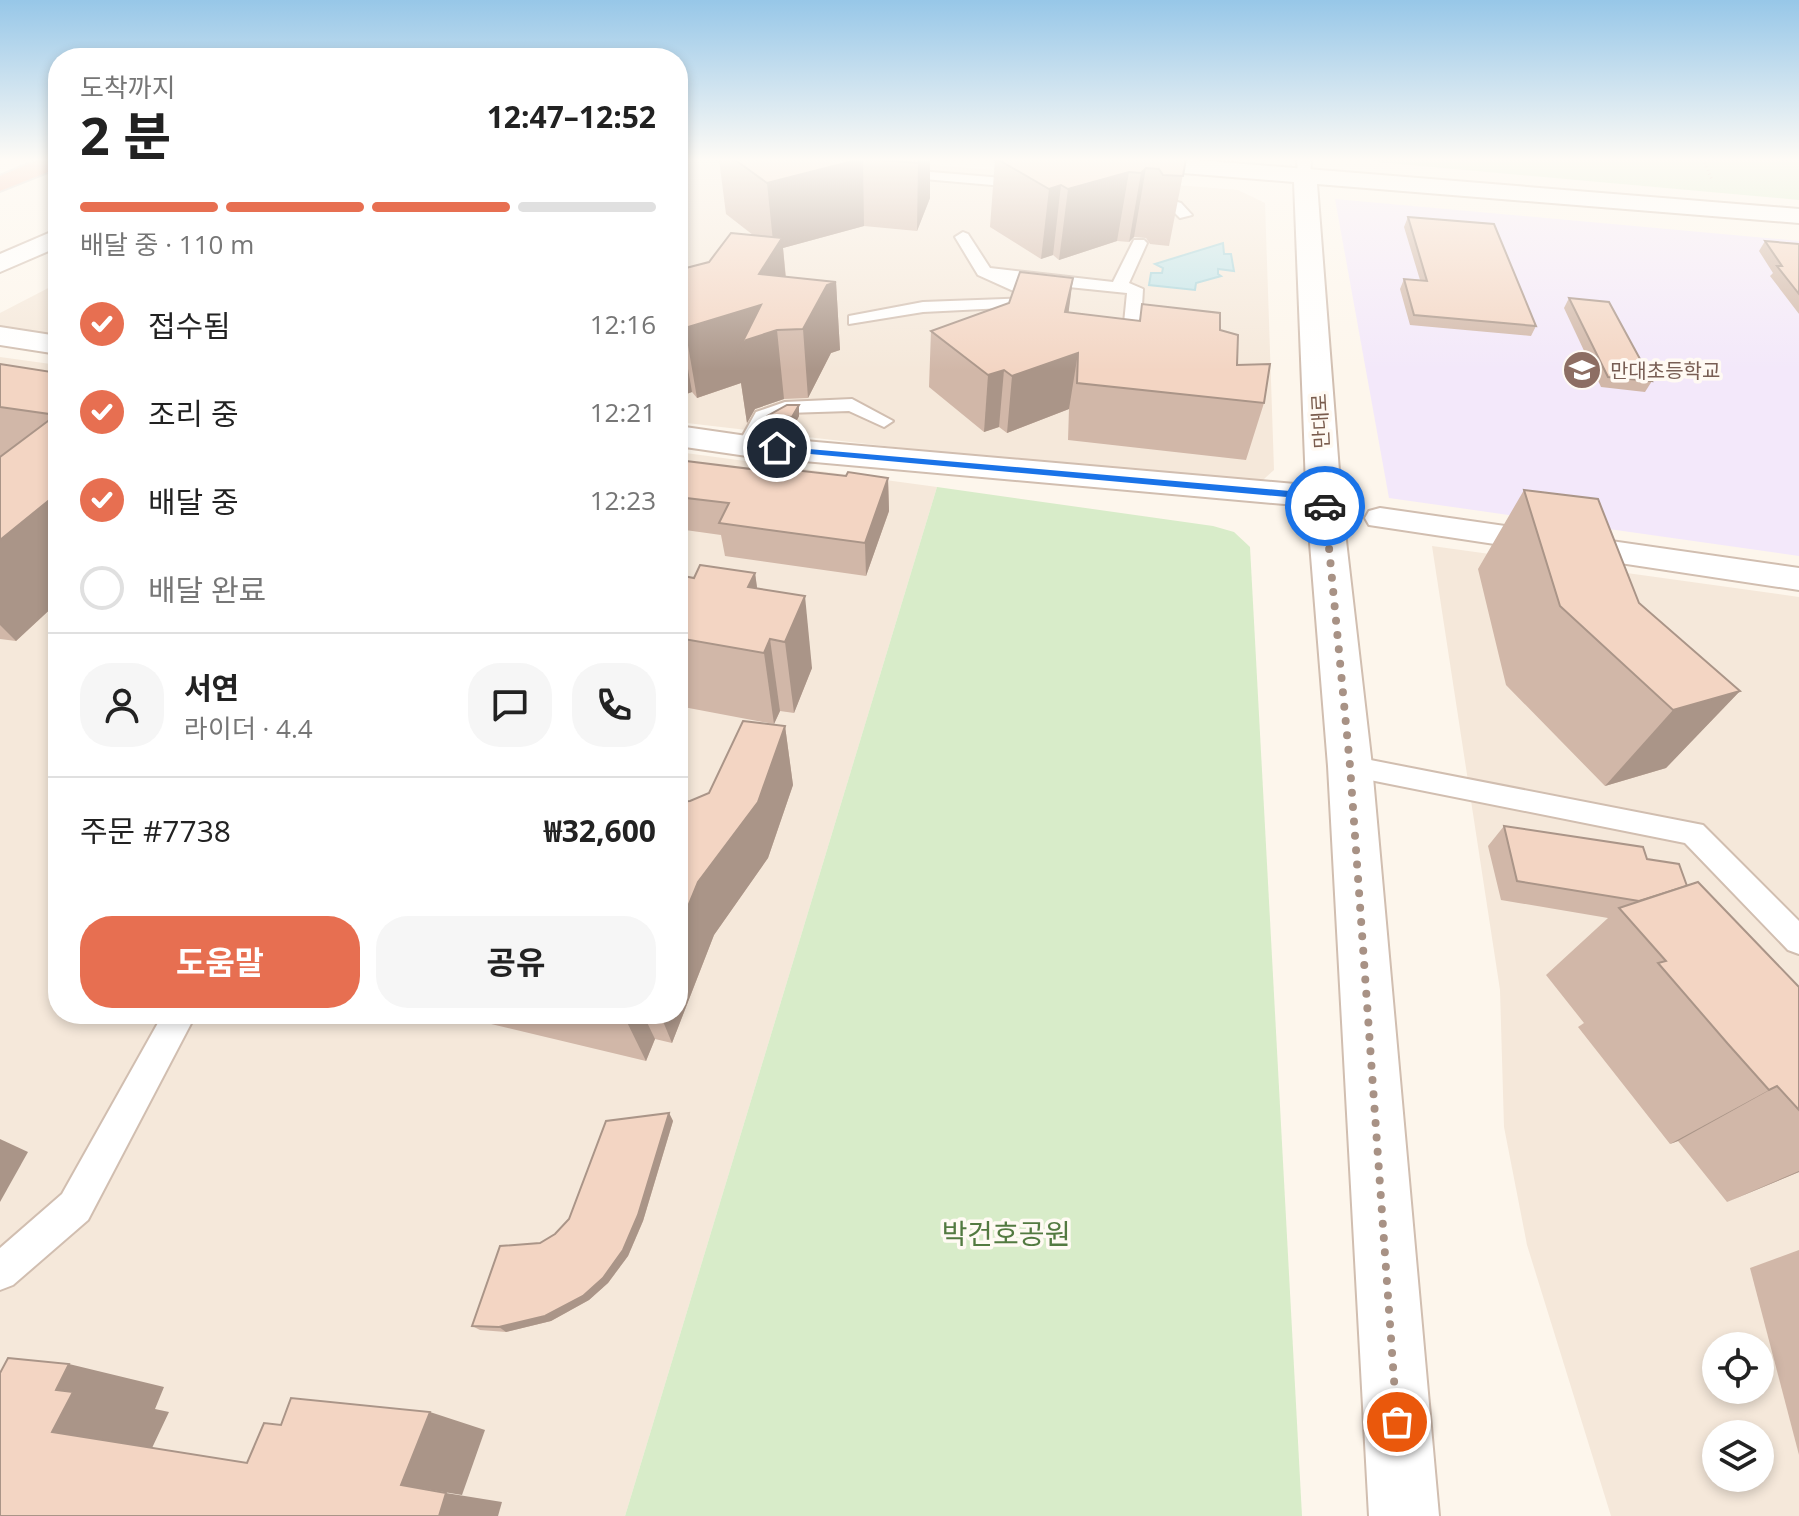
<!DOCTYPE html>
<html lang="ko">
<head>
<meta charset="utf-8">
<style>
	:root { --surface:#fff; --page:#f6f6f6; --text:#222; --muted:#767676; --line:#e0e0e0; --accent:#e76f51 }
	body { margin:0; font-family:"Open Sans","Noto Sans KR",sans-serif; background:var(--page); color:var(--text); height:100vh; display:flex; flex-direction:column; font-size:30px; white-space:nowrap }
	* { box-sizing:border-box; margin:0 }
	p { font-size:26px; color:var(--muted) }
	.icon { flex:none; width:44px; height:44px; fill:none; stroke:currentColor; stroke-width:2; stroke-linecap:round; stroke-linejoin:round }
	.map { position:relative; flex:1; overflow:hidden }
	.side { position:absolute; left:48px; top:48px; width:640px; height:976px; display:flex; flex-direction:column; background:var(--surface); border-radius:32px; box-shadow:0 4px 12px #0003 }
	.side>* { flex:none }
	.fabs { position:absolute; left:1702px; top:1332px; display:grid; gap:16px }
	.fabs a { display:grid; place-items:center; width:72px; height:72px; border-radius:50%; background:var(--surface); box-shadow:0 4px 12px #0003; font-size:40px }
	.pin { position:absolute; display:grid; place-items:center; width:68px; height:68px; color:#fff; margin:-34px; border:4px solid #fff; border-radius:50%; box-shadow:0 2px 8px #0007 }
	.courier { position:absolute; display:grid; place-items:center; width:80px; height:80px; margin:-40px; border:6px solid #1a73e8; border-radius:50%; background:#fff; color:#222; box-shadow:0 2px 10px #0007 }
	.summary em { font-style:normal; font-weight:700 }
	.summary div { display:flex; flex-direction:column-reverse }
	.summary { display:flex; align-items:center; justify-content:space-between; height:136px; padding:0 32px }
	h1 { font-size:52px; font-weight:700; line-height:60px }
	.bar { display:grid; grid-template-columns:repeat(4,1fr); gap:12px 8px; align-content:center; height:96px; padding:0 32px }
	.bar i { height:10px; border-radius:6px; background:var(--line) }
	.bar .on { background:var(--accent) }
	.bar p { grid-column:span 4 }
	.line { display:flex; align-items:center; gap:20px; padding:0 32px; border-top:2px solid var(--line) }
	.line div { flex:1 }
	.round { display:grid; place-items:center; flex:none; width:84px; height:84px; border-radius:32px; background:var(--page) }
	ol { padding:0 32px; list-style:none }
	li { display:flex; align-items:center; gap:24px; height:88px }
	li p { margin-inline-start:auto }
	li .icon { padding:8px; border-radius:50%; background:var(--accent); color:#fff; stroke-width:4 }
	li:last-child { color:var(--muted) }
	li i { width:44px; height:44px; border:4px solid var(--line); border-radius:50% }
	.button { display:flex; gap:16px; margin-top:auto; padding:16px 32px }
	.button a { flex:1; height:92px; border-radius:32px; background:var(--accent); color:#fff; font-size:32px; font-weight:700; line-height:92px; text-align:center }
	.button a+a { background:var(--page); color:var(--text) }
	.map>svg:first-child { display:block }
	.residential { fill:#f5e8da; fill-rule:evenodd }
	.education { fill:#f3e8fa }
	.green { fill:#d8ecc9 }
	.water { fill:#bfe3e8; stroke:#a5d3da; stroke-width:2 }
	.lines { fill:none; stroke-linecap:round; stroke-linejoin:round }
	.service-casing { stroke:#d1beb0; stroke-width:4 }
	.pedestrian-casing { stroke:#d1beb0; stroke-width:4 }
	.tertiary-casing { stroke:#d1beb0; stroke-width:4 }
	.motorway-casing { stroke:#dad1cd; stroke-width:4 }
	.path { stroke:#d9b8a5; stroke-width:3; stroke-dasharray:1 3; stroke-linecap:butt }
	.service { fill:#fff; fill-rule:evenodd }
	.pedestrian { fill:#fff; fill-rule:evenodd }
	.tertiary { fill:#fff; fill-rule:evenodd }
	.motorway { fill:#f7b7a3; fill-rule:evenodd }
	.wall { fill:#d1b7a8 }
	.shaded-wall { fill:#aa9588 }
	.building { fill:#f3d5c3; stroke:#aa9588; stroke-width:2 }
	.route { fill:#1a73e8 }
	.done { stroke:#a89285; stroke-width:8; stroke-dasharray:0 14.4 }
	.labels { text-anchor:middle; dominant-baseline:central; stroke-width:7; stroke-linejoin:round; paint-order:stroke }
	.far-education-label { font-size:20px; fill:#785e54; stroke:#fffaf3; text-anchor:start }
	.far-street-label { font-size:20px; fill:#7a5c4d; stroke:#fffaf3 }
	.near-park-label { font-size:28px; fill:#537a41; stroke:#fffaf3 }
</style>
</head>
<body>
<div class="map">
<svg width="1799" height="1516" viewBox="0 0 1799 1516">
	<rect width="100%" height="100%" fill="#fdf6ec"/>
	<g class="residential">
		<polygon points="678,159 861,159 1238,190 1265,203 1274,470 1253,489 678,422"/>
		<polygon points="58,283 58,349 0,343 0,313"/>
		<polygon points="0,357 58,365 58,1014 678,1014 678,452 937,487 625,1516 0,1516"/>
		<path d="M1432 546 1799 597V1516H1611L1527 1245 1504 1127 1500 990ZM1716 1346H1760V1390H1716ZM1716 1434H1760V1478H1716Z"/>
	</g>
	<polygon class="education" points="1335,199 1799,241 1799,556 1389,498"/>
	<g class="green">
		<polygon points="1370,159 1799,159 1799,200 1377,162"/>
		<polygon points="937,487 1213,526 1234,532 1250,547 1302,1516 625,1516"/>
	</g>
	<polygon class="water" points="1223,243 1224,254 1231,254 1234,271 1218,269 1218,274 1221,276 1196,283 1195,290 1149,285 1151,273 1162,273 1163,268 1155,264"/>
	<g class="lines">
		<defs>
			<g id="service">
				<polygon points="1297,159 1311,159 1310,179 1298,176"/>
				<polygon points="895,169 1027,180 1034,184 1027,188 890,176 888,173"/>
				<polygon points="1146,193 1181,203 1192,215 1180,218 1171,209 1141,200 1141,194"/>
				<polygon points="963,232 968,234 990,268 1113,282 1134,240 1144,240 1147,243 1129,283 1143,289 1140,339 1131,344 1108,337 1123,333 1127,293 1020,282 1043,293 1044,306 923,312 849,324 849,316 923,302 1029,298 978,275 955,237"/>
				<polygon points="852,399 893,421 884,427 849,411 787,413 770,420 754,450 740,450 737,446 756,412 785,402"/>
				<polygon points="1350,756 1703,825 1799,921 1799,954 1788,950 1685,843 1350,776 1341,773 1337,766 1341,759"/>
				<polygon points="163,1014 196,1014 88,1220 13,1285 0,1290 0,1248 62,1194"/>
			</g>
			<polygon id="pedestrian" points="1380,508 1799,568 1799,590 1369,525 1365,518 1369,511"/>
			<g id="tertiary">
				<polygon points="1086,159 1184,159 1799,209 1799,223 1317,184 1341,497 1372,766 1439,1516 1369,1516 1328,766 1307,506 747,456 678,446 678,426 747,436 1306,485 1294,182 1097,166"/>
				<polygon points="58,229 58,247 0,272 0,254"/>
				<polygon points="0,327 58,336 58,354 0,345"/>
			</g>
			<polygon id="motorway" points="40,159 58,159 58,168 0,191 0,176"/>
		</defs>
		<use href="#service" class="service-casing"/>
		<use href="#pedestrian" class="pedestrian-casing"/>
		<use href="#tertiary" class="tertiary-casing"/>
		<use href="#motorway" class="motorway-casing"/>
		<polyline class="path" points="1703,159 1712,180"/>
		<use href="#service" class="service"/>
		<use href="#pedestrian" class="pedestrian"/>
		<use href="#tertiary" class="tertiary"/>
		<use href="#motorway" class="motorway"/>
	</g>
	<g class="wall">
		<polygon points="719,159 930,159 930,198 917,231 864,226 783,248 786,277 836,282 840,350 831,353 808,398 784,399 755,409 747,423 741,383 697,398 692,392 678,397 678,270 709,262 753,235 726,214"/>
		<polygon points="995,159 1186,159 1169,246 1150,244 1146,238 1134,237 1129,242 1117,241 1059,260 1053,255 1041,259 990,227"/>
		<polygon points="1408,217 1536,326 1531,336 1410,325 1400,289 1404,279 1420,280 1404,227"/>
		<polygon points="1765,241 1799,244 1799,314 1770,276 1773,273 1759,251"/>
		<polygon points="1073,278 1068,313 1220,330 1237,365 1264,403 1246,460 1068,440 1069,409 1007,433 999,427 984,432 929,387 931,331 1009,303"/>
		<polygon points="1569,298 1652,381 1645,392 1601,387 1564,308"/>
		<polygon points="0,364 58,373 58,602 16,641 0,639"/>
		<polygon points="769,415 799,416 793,428 771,425"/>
		<polygon points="678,460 767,471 888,478 889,511 866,576 725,556 721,535 678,529"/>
		<polygon points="1524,490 1639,603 1740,691 1666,768 1605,786 1506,685 1478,569"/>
		<polygon points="755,573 757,588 812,668 794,713 780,711 774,724 678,706 678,575 694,578"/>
		<polygon points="785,726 793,785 768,858 714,935 672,1043 655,1039 646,1061 449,1014 678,1014 690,801 709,793"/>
		<polygon points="1504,826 1647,859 1687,886 1799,987 1799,1172 1727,1202 1678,1141 1670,1144 1578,1027 1584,1023 1546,975 1608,918 1501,900 1488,846"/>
		<polygon points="669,1113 673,1121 643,1221 628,1256 608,1283 589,1300 551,1321 506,1332 480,1330 472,1326 555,1234"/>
		<polygon points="1799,1250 1799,1455 1750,1268"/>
	</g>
	<g class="shaded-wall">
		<polygon points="863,159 864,226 783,248 788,304 777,330 784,399 755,409 747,423 741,383 697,398 685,328 759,274 774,251 767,183"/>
		<polygon points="920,159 930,159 930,198 917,231 918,163"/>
		<polygon points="1146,168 1134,237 1129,242 1141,173"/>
		<polygon points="1129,172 1117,241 1059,260 1068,189"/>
		<polygon points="1061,185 1053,255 1041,259 1049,189"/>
		<polygon points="1073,278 1066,332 1078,353 1069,409 1007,433 1012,376 1065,312"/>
		<polygon points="836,282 840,350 831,353 808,398 803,329 827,285"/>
		<polygon points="680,323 692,392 678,397 678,324"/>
		<polygon points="1004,370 999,427 984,432 988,375"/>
		<polygon points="799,405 799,416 793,428 792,417"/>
		<polygon points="888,478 889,511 866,576 865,543"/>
		<polygon points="58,493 58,602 16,641 0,625 0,540"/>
		<polygon points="755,573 765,645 748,587"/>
		<polygon points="805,596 812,668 794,713 785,642"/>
		<polygon points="770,639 780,711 774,724 764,653"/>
		<polygon points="1740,691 1666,768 1605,786 1673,710"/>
		<polygon points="785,726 793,785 768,858 714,935 672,1043 660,1014 678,1014 678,931 698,882"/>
		<polygon points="623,1014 643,1014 655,1039 646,1061"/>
		<polygon points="1777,1086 1678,1141 1670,1144 1769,1090"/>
		<polygon points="669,1113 673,1121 643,1221 628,1256 608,1283 589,1300 551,1321 506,1332 499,1327"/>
		<polygon points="0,1139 28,1152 0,1202"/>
		<polygon points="1799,1171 1799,1172 1727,1202"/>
		<polygon points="69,1364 164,1387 155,1409 169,1412 152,1448 52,1432 56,1390"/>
		<polygon points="430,1412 485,1430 462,1495 401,1485"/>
		<polygon points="446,1493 502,1502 498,1516 439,1516"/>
	</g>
	<g class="building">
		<polygon points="734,159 861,159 767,183"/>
		<polygon points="867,159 920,159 918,163"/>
		<polygon points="997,159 1186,159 1183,176 1163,175 1159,169 1146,168 1141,173 1129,172 1068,189 1061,185 1049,189"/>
		<polygon points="58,195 58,213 53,212"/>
		<polygon points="1408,217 1494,224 1536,326 1414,315 1404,279 1427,281"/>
		<polygon points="731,233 782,238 759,274 836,282 827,285 803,329 777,330 746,340 737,353 761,305 685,328 680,323 678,324 678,270 709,262"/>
		<polygon points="1765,241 1799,244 1799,294 1777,266 1782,266"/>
		<polygon points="1020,272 1073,278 1065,312 1140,321 1142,304 1220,313 1220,330 1238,335 1237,365 1270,364 1264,403 1077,383 1078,353 1012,376 1004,370 988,375 931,331 1009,303"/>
		<polygon points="1569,298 1609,302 1652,381 1608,377"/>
		<polygon points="0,364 58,373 58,493 0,540 0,457 56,415 0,407"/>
		<polygon points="787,405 799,405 792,417 769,415"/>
		<polygon points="678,460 767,471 785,469 846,476 848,472 888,478 865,543 719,523 729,503 678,497"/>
		<polygon points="1524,490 1598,499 1639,603 1740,691 1673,710 1560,606"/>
		<polygon points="700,565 755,573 748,587 805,596 785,642 770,639 764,653 678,638 678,575 694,578"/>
		<polygon points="743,721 785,726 758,802 698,882 678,931 678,802 690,801 709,793"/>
		<polygon points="1504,826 1643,847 1647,859 1679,864 1687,886 1639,901 1517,881"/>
		<polygon points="1698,882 1799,987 1799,1110 1777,1086 1769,1090 1728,1044 1658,963 1666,961 1619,908"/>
		<polygon points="669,1113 638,1215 623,1250 603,1278 583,1296 545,1316 499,1327 472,1326 500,1246 540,1243 555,1234 569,1219 606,1121"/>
		<polygon points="8,1358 69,1364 56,1390 73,1392 52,1432 247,1463 264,1423 281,1425 291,1398 430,1412 401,1485 446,1493 439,1516 0,1516 0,1373"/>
	</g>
	<linearGradient id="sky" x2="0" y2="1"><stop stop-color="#97c7e8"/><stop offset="0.43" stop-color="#fefbf6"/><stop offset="1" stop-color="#fefbf6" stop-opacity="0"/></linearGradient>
	<rect width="1799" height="371" fill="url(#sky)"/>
	<polygon class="route" points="774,446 1324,494 1330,497 1330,506 1322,508 1320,500 777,451"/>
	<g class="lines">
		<polyline class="done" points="1325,506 1350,766 1397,1422"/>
	</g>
	<defs>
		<symbol id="school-disc" viewBox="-11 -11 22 22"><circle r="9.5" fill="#8d6e63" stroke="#fffaf3"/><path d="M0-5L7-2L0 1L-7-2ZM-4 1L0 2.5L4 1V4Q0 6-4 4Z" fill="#fff"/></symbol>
	</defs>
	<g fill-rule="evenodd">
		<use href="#school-disc" x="1560" y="348" width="44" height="44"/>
	</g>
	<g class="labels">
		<g class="far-education-label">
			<text x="1610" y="370">만대초등학교</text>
		</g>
		<g class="far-street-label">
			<text transform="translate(1320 421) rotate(-93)">만대로</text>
		</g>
		<g class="near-park-label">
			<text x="1006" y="1233">박건호공원</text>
		</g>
	</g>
</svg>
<div class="fabs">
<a><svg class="icon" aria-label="locate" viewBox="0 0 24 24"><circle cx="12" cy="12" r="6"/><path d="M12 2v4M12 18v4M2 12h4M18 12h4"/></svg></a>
<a><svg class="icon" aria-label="layers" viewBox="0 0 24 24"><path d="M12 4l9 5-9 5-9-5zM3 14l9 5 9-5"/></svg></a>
</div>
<div class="pin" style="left:1397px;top:1422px;background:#ea580c"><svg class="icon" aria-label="bag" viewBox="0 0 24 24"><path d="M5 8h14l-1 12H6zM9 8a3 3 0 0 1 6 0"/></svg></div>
<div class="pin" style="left:777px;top:448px;background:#1f2937"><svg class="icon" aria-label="home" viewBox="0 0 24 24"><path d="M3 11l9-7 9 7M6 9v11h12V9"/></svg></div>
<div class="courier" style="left:1325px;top:506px"><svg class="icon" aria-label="car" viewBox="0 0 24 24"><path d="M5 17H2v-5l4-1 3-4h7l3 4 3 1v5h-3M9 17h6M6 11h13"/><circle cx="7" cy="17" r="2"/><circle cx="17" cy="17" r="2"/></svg></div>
<section class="side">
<div class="summary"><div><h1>2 분</h1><p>도착까지</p></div><em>12:47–12:52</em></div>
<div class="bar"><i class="on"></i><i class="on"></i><i class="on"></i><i></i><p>배달 중 · 110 m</p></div>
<ol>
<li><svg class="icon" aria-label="check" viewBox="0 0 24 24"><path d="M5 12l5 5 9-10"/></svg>접수됨<p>12:16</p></li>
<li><svg class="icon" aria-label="check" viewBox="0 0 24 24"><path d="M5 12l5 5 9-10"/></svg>조리 중<p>12:21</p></li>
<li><svg class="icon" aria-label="check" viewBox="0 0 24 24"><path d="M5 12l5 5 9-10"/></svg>배달 중<p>12:23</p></li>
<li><i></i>배달 완료</li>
</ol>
<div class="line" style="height:144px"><a class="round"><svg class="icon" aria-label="person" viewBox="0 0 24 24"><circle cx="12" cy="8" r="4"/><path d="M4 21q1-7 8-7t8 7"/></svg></a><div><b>서연</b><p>라이더 · 4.4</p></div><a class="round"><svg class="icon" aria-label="chat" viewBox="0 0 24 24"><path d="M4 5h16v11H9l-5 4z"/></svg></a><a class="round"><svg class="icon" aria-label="phone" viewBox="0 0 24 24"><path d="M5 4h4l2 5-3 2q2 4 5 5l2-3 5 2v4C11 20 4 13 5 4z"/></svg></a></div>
<div class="line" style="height:104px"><div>주문 #7738</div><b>₩32,600</b></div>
<div class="button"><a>도움말</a><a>공유</a></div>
</section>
</div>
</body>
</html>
